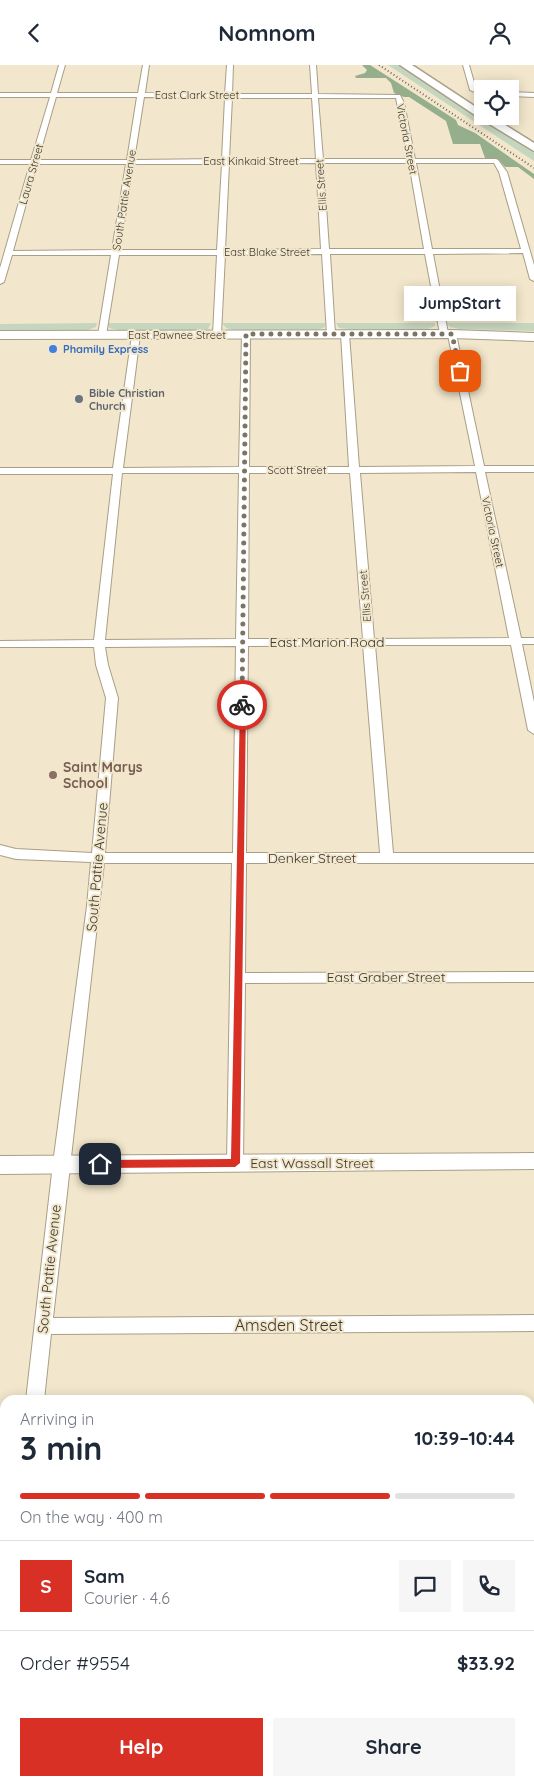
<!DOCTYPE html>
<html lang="en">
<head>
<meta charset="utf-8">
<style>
	:root { --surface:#fff; --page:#f6f6f7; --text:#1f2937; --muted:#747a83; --line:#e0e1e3; --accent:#d93025 }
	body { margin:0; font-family:Quicksand,sans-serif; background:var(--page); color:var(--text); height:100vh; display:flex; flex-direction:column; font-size:19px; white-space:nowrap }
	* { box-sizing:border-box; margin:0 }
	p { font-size:16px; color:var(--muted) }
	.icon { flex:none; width:28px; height:28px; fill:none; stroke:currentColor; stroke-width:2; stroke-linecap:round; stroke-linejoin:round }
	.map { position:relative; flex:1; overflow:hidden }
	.drawer { position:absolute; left:0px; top:1330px; width:535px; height:391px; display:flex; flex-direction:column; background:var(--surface); border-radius:15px 15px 0 0; box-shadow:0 2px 12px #0003 }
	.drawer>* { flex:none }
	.buttons { position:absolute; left:474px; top:15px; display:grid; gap:10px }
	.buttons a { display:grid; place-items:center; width:45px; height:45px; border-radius:0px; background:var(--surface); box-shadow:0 2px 12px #0003; font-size:25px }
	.pin { position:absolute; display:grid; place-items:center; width:42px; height:42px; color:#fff; margin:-21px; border-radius:10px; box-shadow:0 2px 8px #0006 }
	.courier { position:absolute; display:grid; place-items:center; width:50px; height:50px; margin:-25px; border:4px solid #d93025; border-radius:50%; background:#fff; color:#222; box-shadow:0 1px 6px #0007 }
	.bubble { position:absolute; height:35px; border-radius:0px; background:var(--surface); box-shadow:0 2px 12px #0003; font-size:16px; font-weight:700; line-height:35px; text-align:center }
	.overview em { font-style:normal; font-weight:700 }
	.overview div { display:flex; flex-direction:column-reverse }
	.overview { display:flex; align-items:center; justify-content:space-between; height:85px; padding:0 20px }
	h1 { font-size:32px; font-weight:700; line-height:38px }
	.bar { display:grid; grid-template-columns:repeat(4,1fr); gap:8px 5px; align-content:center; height:60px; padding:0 20px }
	.bar i { height:6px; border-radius:4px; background:var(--line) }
	.bar .active { background:var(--accent) }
	.bar p { grid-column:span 4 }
	.line { display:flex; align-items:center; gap:12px; padding:0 20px; border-top:1px solid var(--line) }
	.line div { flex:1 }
	.round { display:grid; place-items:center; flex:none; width:52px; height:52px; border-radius:0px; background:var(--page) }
	.primary-button { display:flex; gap:10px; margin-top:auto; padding:10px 20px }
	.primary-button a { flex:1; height:58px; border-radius:0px; background:var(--accent); color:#fff; font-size:20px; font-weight:700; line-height:58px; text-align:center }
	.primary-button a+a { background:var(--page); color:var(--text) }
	header { display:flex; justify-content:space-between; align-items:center; height:65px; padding:0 20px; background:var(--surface); font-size:22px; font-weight:700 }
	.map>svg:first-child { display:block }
	.green { fill:#c5d6bf }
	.forest { fill:#95af8c }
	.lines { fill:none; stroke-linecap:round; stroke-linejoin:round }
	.minor-casing { stroke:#a99e86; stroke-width:2 }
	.tertiary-casing { stroke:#a99e86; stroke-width:2 }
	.secondary-casing { stroke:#a99e86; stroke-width:2 }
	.primary-casing { stroke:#a99e86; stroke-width:3 }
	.minor { fill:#fff; fill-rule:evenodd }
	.tertiary { fill:#fff; fill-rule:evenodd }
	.secondary { fill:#fff; fill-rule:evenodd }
	.primary { fill:#fff; fill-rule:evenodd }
	.rail { stroke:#716b5c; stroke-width:2; stroke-dasharray:1 2.5; stroke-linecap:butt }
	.route { fill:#d93025 }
	.done { stroke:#7c7565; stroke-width:5; stroke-dasharray:0 9 }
	.shop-dot { fill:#3f7fe0; stroke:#f2e7cc; stroke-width:2 }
	.worship-dot { fill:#6b7280; stroke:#f2e7cc; stroke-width:2 }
	.education-dot { fill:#8d6e63; stroke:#f2e7cc; stroke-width:2 }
	.labels { text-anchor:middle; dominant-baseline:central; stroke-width:4; stroke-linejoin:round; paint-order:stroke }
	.far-street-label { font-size:11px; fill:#3c382e; stroke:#f2e7cc }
	.far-shop-label { font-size:11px; font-weight:bold; fill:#366cbe; stroke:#f2e7cc; text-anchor:start }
	.far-worship-label { font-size:11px; font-weight:bold; fill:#5b616d; stroke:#f2e7cc; text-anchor:start }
	.street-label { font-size:14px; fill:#3c382e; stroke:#f2e7cc }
	.education-label { font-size:14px; font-weight:bold; fill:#785e54; stroke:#f2e7cc; text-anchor:start }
	.near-street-label { font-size:16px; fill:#3c382e; stroke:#f2e7cc }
</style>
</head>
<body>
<header><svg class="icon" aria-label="back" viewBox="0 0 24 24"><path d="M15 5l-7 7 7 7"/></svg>Nomnom<svg class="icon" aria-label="person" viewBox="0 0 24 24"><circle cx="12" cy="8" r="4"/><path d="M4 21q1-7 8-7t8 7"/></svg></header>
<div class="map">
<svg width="534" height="1721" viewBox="0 0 534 1721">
	<rect width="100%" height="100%" fill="#f2e7cc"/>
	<g class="green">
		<polygon points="388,0 398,0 534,88 534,96"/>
		<polygon points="97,258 96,262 88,265 0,265 0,259"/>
		<polygon points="108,258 211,258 208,264 203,265 118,265 109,263"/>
		<polygon points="222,258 326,258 324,263 319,264 234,265 226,263"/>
		<polygon points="336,258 435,258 435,261 428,264 348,264 339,263"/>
		<polygon points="446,258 534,258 534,266 459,264 450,262"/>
	</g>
	<polygon class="forest" points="362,0 370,0 456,55 458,60 475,68 534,109 534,114 518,102 505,102 499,95 485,93 480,79 453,79 446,56 409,32 404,32 394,28 391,18 386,13 356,13 355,11 365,8 367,5"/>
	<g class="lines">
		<defs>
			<g id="minor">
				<path d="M59 0H65L57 28H138L143 0H149L145 28 225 29 227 0H233L232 29H312L310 0H316L318 29 400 30 404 38 415 94H496L498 95 507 107 534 200V216L530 214 523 188 433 189 448 268 452 266 456 269 484 401H534V407H485L521 573H534V579H522L534 637V669L528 665 511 580H375L393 788H534V798H246L245 908 534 907V917L245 918 243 1098 241 1103 235 1105 229 1103 227 1098 232 798H104L53 1253 534 1250V1266L51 1269 44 1335H26L53 1099 87 841 91 797 16 794 0 790V780L16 784 92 788 106 633 96 600 94 582H0V576L94 575 113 409H0V403H113L132 270 136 267 140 270 123 403 239 402 242 269 246 266 250 269 249 402H349L341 269 345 266 349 269 359 402 475 401 448 270 444 272 440 269 425 189H330L335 269 331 272 327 269 322 189 225 190 221 269 217 272 213 269 217 190H119L106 270 102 273 98 270 111 190H12L4 217 0 219V203L30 99H0V95H31L50 32H0V28H51ZM56 32H137L127 95H38ZM144 32 225 33 222 94 134 95ZM232 33H312L316 94H229ZM318 33H396L408 94H323ZM316 98 321 184 225 185 229 99ZM323 98H409L424 184H329ZM416 98H494L499 107 521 184H432ZM37 99H126L112 185 13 186ZM133 99H222L217 185H120ZM476 407 509 573 374 574 360 408ZM122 408H239L236 574 105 575ZM249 408H350L363 574H248ZM363 580 380 788H246L248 581ZM236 581 233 788H105L118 633 108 600 105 582Z"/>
				<polygon points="463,0 469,0 476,24 482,26 482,30 470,25"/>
				<polygon points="510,27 534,28 534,32 510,31"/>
				<rect x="530" y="1439" width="4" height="18"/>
				<polygon points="5,1593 5,1656 0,1658 0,1595"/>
			</g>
			<polygon id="tertiary" points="534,1088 534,1104 0,1109 0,1091"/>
			<polygon id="secondary" points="452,265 534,268 534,276 452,273 0,274 0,266"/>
			<polygon id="primary" points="400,0 412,0 482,46 482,51 491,51 534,78 534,86 478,52"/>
		</defs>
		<use href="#minor" class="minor-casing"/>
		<use href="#tertiary" class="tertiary-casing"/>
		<use href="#secondary" class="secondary-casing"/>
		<use href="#primary" class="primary-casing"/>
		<use href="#minor" class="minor"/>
		<use href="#tertiary" class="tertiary"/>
		<use href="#secondary" class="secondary"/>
		<use href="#primary" class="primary"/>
		<polyline class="rail" points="379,0 534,103"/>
	</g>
	<polygon class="route" points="240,638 246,640 240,1098 235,1102 100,1103 95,1099 100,1095 231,1094"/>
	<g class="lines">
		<polyline class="done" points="242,640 246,269 452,269 460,306"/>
	</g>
	<circle class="shop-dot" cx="53" cy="284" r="5"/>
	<circle class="worship-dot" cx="79" cy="334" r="5"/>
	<circle class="education-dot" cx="53" cy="710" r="5"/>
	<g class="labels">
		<g class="far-street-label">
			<text x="197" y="30">East Clark Street</text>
			<text transform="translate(407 74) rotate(79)">Victoria Street</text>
			<text x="251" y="96">East Kinkaid Street</text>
			<text transform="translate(31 109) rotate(-74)">Laura Street</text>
			<text transform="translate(321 120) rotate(-94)">Ellis Street</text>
			<text transform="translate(124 135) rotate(-81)">South Pattie Avenue</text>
			<text x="267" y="187">East Blake Street</text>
			<text x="177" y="270">East Pawnee Street</text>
			<text x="297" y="405">Scott Street</text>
			<text transform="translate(493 467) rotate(78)">Victoria Street</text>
			<text transform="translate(365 531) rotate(-95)">Ellis Street</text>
		</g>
		<g class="far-shop-label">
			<text x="63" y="284">Phamily Express</text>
		</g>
		<g class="far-worship-label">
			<text x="89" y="328">Bible Christian<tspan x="89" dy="13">Church</tspan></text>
		</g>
		<g class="street-label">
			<text x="327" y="577">East Marion Road</text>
			<text x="312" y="793">Denker Street</text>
			<text transform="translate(97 802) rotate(-85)">South Pattie Avenue</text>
			<text x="386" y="912">East Graber Street</text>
			<text x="312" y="1098">East Wassall Street</text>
			<text transform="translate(49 1204) rotate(-84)">South Pattie Avenue</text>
		</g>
		<g class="education-label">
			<text x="63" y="702">Saint Marys<tspan x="63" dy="16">School</tspan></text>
		</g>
		<g class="near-street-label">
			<text x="289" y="1260">Amsden Street</text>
		</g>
	</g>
</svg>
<div class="buttons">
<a><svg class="icon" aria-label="locate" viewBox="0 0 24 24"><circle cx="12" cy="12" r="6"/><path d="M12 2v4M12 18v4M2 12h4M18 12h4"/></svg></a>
</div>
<div class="pin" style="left:460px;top:306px;background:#ea580c"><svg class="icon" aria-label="bag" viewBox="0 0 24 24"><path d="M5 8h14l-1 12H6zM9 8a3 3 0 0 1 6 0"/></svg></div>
<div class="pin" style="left:100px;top:1099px;background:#1f2937"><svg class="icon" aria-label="home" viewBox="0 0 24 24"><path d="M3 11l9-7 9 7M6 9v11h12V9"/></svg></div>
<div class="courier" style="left:242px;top:640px"><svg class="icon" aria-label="bike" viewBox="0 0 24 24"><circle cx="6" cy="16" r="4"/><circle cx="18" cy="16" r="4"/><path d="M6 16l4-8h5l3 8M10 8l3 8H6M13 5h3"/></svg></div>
<div class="bubble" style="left:404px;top:221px;width:112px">JumpStart</div>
<section class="drawer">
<div class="overview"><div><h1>3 min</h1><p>Arriving in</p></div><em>10:39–10:44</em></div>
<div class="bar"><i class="active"></i><i class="active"></i><i class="active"></i><i></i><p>On the way · 400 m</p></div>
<div class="line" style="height:90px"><b class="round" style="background:var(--accent);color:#fff">S</b><div><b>Sam</b><p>Courier · 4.6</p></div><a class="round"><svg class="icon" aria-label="chat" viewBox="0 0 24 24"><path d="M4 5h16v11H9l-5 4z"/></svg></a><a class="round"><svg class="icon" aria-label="phone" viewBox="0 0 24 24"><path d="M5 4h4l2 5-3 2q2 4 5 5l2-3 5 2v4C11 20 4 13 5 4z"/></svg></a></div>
<div class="line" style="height:65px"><div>Order #9554</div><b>$33.92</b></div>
<div class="primary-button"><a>Help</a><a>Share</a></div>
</section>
</div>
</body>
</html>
